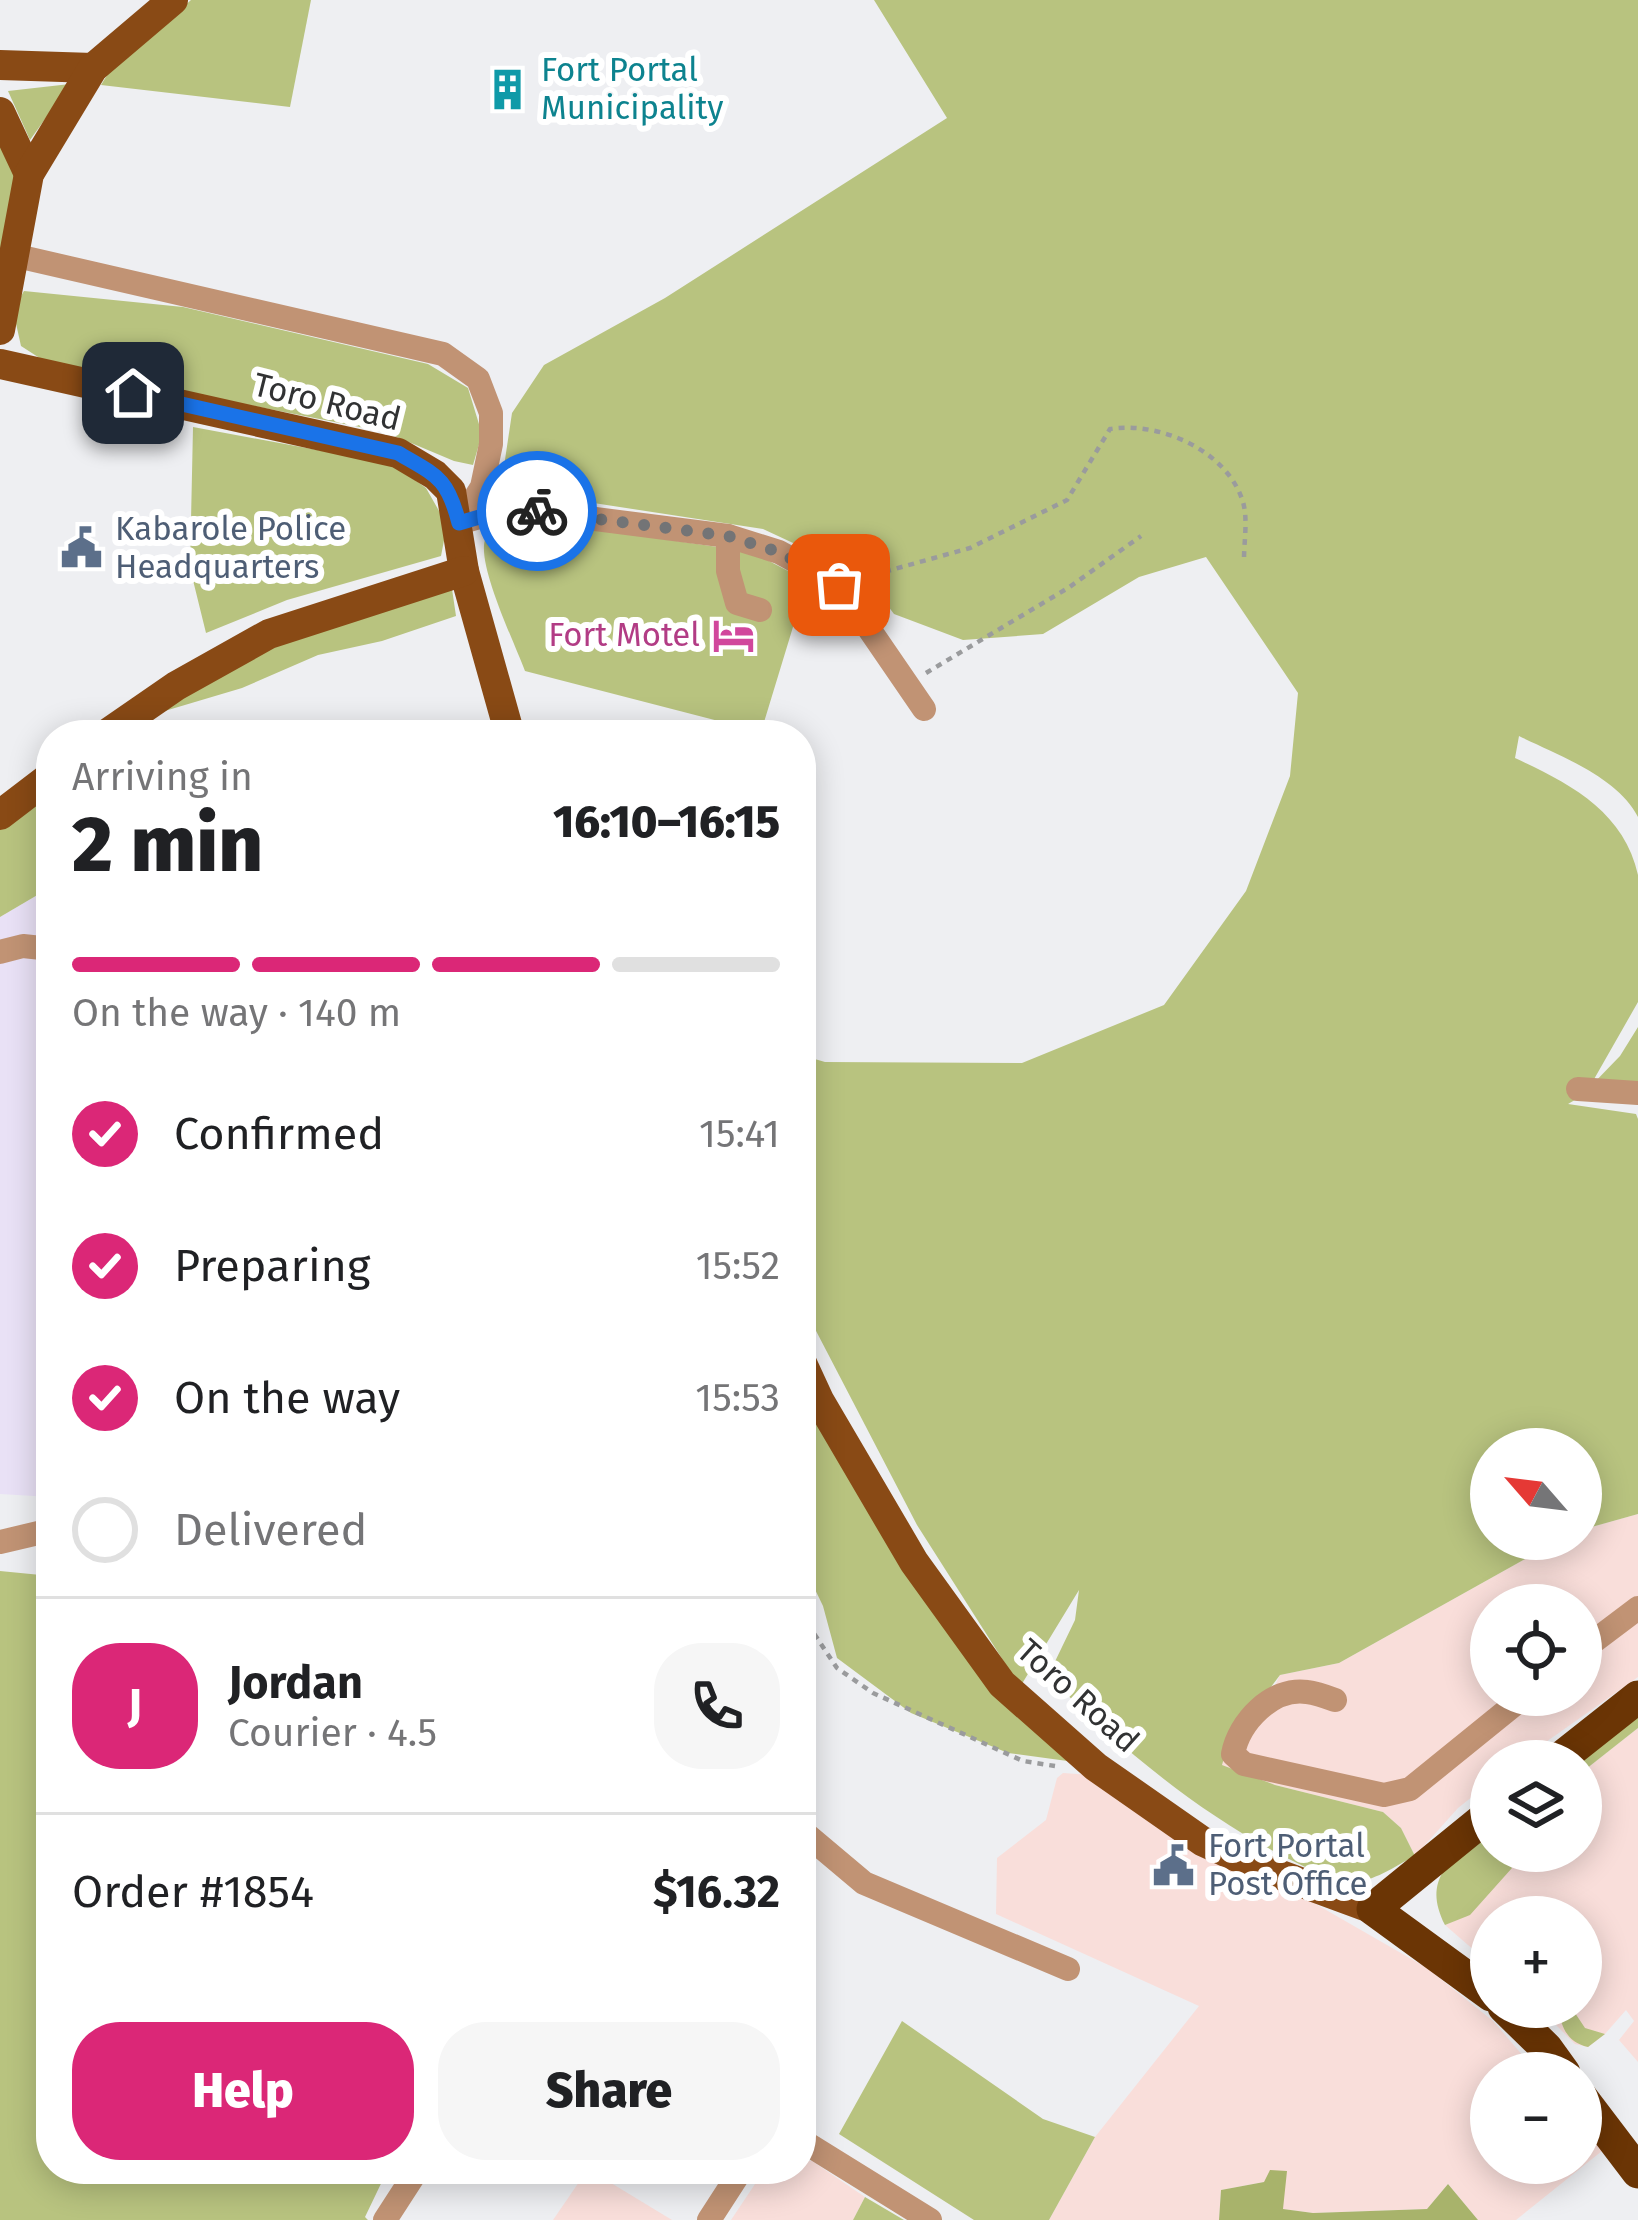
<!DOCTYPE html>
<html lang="en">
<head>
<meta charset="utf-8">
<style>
	:root { --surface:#fff; --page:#f6f6f6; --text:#202124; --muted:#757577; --line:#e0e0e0; --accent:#db2777 }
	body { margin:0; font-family:"Fira Sans",sans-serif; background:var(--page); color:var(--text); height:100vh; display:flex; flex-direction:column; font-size:45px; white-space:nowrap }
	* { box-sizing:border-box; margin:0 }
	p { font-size:39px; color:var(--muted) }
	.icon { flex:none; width:66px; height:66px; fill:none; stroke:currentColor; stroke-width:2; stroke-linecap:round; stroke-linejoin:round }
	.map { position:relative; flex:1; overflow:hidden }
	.sheet { position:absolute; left:36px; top:720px; width:780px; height:1464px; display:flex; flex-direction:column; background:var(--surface); border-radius:48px; box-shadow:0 6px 30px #0003 }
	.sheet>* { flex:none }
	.needle { width:78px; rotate:298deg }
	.fabs { position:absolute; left:1470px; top:1428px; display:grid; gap:24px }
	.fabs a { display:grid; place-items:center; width:132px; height:132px; border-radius:50%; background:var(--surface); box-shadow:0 6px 30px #0003; font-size:60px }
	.pin { position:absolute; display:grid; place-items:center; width:102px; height:102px; color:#fff; margin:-51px; border-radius:24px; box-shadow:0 6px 18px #0006 }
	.courier { position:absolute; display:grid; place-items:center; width:120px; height:120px; margin:-60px; border:9px solid #1a73e8; border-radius:50%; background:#fff; color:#222; box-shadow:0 3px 15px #0007 }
	.headline em { font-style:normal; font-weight:800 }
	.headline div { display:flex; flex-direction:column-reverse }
	.headline { display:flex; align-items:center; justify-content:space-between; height:204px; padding:0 36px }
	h1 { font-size:78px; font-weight:800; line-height:90px }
	.bar { display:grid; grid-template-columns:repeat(4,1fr); gap:18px 12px; align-content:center; height:144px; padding:0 36px }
	.bar i { height:15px; border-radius:9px; background:var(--line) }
	.bar .active { background:var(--accent) }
	.bar p { grid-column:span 4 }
	.line { display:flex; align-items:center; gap:30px; padding:0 36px; border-top:3px solid var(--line) }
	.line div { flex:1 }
	.round { display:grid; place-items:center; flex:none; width:126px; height:126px; border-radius:48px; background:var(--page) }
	ol { padding:0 36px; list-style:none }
	li { display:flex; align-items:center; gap:36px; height:132px }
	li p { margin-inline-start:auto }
	li .icon { padding:12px; border-radius:50%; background:var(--accent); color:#fff; stroke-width:4 }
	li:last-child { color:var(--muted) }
	li i { width:66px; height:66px; border:6px solid var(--line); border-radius:50% }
	.cta { display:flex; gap:24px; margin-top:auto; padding:24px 36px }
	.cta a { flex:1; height:138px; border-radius:48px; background:var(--accent); color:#fff; font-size:48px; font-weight:800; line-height:138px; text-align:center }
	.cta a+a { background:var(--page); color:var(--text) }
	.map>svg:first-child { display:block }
	.commercial { fill:#f9deda; fill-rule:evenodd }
	.education { fill:#e9e1f6 }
	.green { fill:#b8c37f }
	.forest { fill:#a8b36b }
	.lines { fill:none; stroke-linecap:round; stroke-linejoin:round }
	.path { stroke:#9a9b9d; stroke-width:4.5; stroke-dasharray:6 6; stroke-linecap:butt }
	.minor { stroke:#c19374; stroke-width:24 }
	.major { stroke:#894a15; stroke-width:30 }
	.highway { stroke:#6b3505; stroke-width:33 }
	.done { stroke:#737476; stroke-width:12; stroke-dasharray:0 21.6 }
	.route { stroke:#1a73e8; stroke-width:15 }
	.labels { text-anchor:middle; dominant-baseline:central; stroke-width:12; stroke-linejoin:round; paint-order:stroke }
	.culture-label { font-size:33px; fill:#0d838f; stroke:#fff; text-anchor:start }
	.street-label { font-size:33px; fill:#313233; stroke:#fff }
	.service-label { font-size:33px; fill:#4e5e75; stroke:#fff; text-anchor:start }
	.hotel-label { font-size:33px; fill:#b23c85; stroke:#fff; text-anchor:end }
</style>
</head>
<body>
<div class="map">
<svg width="1638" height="2220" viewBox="0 0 1638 2220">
	<rect width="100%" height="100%" fill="#eeeff2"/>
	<g class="commercial">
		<path d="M1638 1514V1677L1519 1761H1491V1782L1458 1808 1415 1856 1401 1828 1383 1812 1275 1785 1221 1765 1228 1744 1271 1693 1280 1675 1339 1663 1561 1539H1581V1530ZM1491 1605H1581V1695H1491Z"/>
		<polygon points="1638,1728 1638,2062 1619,2040 1634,2021 1626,2010 1605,2034 1588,2047 1575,2044 1538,2007 1581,2007 1581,1917 1491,1917 1491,1965 1445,1925 1470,1914 1511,1868 1498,1851 1581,1851 1581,1773"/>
		<polygon points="1063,1773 1091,1775 1427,1968 1493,2021 1538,2073 1491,2073 1491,2163 1581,2163 1581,2125 1602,2151 1516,2220 1478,2220 1448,2184 1427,2209 1313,2213 1282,2209 1264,2182 1221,2190 1219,2220 1049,2220 1095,2137 1199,2006 996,1914 997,1858 1046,1820 1057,1778"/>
		<polygon points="801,2160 812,2161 865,2197 853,2220 731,2220 765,2169 801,2169"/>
		<polygon points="588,2169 672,2220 553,2220"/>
	</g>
	<polygon class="education" points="51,887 51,1497 0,1494 0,917"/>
	<g class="green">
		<polygon points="191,0 311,0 290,107 101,85 109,72"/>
		<path d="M874 0H1638V817C1618 777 1558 755 1519 736L1515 758C1569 783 1624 811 1638 875V1002L1589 1088 1620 1056 1638 1027V1082L1585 1094 1568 1104 1636 1114 1638 1119V1514L1581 1530V1449H1491V1539H1561L1339 1663 1280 1675 1228 1744 1222 1765 1275 1785 1383 1812 1401 1828 1415 1856C1393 1867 1373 1883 1348 1882 1330 1881 1312 1870 1297 1863 1202 1817 1122 1749 1048 1676L1075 1620 1079 1590 1020 1687 917 1525 801 1302V1055L825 1062 1022 1063 1164 1005 1246 891 1290 776 1298 693 1206 557 1139 577 1043 634 963 640 894 614 866 577 763 529 548 496 503 473 512 413 544 365 665 298 947 118Z"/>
		<polygon points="70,84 30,140 8,91"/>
		<polygon points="0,115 20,175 0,298"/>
		<polygon points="24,291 183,307 428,364 468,388 482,434 473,465 454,461 385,432 52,366 21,346 13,310"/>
		<polygon points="193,427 393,464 426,488 447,525 441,556 287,600 206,633 190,568"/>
		<path d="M526 519 752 552 807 581 761 732 525 671C515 644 477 565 485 540 491 522 510 520 526 519Z"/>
		<polygon points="452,589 456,616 382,641 318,655 242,688 158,713 262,651"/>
		<polygon points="51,787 51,887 0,917 0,825"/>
		<polygon points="801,1351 902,1536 1082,1763 1008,1753 911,1713 837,1658 823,1606 809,1577 801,1571"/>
		<polygon points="0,1571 51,1576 51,2169 388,2169 365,2217 368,2220 0,2220"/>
		<polygon points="1638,1706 1638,1728 1581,1773 1581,1761"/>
		<path d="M1480 1830 1491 1843V1851H1497L1512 1868 1470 1915 1445 1925C1422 1878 1450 1864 1480 1830Z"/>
		<path d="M1571 2007 1585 2028 1605 2034 1588 2047C1567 2042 1562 2028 1558 2009Z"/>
		<polygon points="902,2021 1043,2119 1095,2137 1049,2220 974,2220 839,2134"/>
		<polygon points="865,2197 904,2220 853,2220"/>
	</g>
	<polygon class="forest" points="1270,2170 1287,2171 1283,2209 1313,2213 1427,2209 1448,2184 1478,2220 1219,2220 1221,2190 1264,2182"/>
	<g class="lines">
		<g class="path">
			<path d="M862 578 970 548 1067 500 1110 429C1159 421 1227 450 1243 502 1248 519 1244 542 1244 559"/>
			<polyline points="926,673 1068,588 1141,536"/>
			<polyline points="801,1614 837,1668 873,1693 1023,1761 1055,1766"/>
		</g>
		<g class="minor">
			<polyline points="17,256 443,354 478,379 491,413 491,444 482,487 459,523"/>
			<polyline points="459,523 510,508 728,536 779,552 839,585 924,709"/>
			<polyline points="728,536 728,571 737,603 760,610"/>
			<polyline points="0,952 23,946 51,949"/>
			<polyline points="1578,1089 1638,1093"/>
			<polyline points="0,1542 51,1530"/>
			<polyline points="1581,1651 1638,1608"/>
			<path d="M1335 1700C1327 1697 1316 1693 1307 1692 1272 1687 1239 1722 1233 1754L1244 1764 1384 1795 1410 1789 1526 1695"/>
			<polyline points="801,1830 864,1883 1068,1969"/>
			<polyline points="801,2140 930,2220"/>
			<polyline points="385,2220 418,2169"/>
			<polyline points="709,2220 742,2169"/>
		</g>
		<g class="major">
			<polyline points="0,65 93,68"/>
			<polyline points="0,112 29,174"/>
			<polyline points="0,330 29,174 93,68 173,0"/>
			<polyline points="0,364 398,453 435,475 451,491 464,571 510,735"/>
			<polyline points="105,735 176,686 269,634 464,571"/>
			<polyline points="0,815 51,776"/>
			<polyline points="801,1361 819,1400 914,1562 1002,1684 1096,1767 1202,1841 1259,1867 1373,1909"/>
		</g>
		<g class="highway">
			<polyline points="1557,1761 1638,1697"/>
			<polyline points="1491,1813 1373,1909 1491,1995"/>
			<polyline points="1504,2007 1546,2048 1564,2073"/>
			<polyline points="1581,2097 1638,2172"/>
		</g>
	</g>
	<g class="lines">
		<polyline class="done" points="537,511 728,536 779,552 839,585"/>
		<path class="route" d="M133 393 398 453C437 476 447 477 459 523L510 508 537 511"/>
	</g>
	<defs>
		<symbol id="building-bare" viewBox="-9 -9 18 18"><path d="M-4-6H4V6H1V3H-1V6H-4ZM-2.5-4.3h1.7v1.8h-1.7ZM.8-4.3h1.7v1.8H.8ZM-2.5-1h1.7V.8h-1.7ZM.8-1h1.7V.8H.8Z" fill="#0f9aa8" stroke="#fff" stroke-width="2.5" paint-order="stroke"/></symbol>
		<symbol id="civic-bare" viewBox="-9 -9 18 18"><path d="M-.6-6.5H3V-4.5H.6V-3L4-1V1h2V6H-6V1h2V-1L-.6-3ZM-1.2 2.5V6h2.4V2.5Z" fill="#5c6f8a" stroke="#fff" stroke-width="2.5" paint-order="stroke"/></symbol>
		<symbol id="hotel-bare" viewBox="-9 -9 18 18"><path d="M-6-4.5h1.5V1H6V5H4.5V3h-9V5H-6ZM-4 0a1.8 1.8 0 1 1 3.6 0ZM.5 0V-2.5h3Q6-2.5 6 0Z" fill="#d1479c" stroke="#fff" stroke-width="2.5" paint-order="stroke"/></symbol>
	</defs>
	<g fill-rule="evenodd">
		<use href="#building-bare" x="478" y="60" width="59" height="59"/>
		<use href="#civic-bare" x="52" y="518" width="59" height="59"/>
		<use href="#hotel-bare" x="704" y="606" width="59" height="59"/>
		<use href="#civic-bare" x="1144" y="1836" width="59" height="59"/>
	</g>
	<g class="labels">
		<g class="culture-label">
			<text x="541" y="70">Fort Portal<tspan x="541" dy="38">Municipality</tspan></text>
		</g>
		<g class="street-label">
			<text transform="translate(327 402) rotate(14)">Toro Road</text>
			<text transform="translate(1078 1696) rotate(42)">Toro Road</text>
		</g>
		<g class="service-label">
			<text x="115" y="529">Kabarole Police<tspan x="115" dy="38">Headquarters</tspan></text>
			<text x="1208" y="1846">Fort Portal<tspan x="1208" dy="38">Post Office</tspan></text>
		</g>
		<g class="hotel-label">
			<text x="700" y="635">Fort Motel</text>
		</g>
	</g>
</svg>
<div class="fabs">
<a><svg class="needle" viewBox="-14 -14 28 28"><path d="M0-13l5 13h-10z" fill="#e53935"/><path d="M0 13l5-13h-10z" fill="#757577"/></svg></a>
<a><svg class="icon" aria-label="locate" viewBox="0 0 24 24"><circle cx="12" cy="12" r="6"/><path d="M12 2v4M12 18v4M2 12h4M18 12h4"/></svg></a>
<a><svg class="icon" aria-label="layers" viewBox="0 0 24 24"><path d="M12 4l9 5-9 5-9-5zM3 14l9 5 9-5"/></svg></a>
<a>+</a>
<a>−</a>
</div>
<div class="pin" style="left:839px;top:585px;background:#ea580c"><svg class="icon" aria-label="bag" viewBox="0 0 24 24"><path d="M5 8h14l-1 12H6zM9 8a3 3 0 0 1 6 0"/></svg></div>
<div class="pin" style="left:133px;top:393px;background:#1f2937"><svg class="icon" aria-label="home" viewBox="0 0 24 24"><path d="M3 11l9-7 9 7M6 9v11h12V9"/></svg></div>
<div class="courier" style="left:537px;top:511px"><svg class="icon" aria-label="bike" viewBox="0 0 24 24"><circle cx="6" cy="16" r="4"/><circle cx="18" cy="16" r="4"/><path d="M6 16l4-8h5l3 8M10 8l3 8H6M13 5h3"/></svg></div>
<section class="sheet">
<div class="headline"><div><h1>2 min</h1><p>Arriving in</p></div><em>16:10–16:15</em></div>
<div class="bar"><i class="active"></i><i class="active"></i><i class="active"></i><i></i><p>On the way · 140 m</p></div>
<ol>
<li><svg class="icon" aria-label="check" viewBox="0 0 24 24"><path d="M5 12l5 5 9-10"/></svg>Confirmed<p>15:41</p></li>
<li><svg class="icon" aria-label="check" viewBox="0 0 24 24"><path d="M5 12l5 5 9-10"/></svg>Preparing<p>15:52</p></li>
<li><svg class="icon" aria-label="check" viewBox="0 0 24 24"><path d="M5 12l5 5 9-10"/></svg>On the way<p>15:53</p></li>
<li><i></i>Delivered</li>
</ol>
<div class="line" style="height:216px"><b class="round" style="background:var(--accent);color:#fff">J</b><div><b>Jordan</b><p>Courier · 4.5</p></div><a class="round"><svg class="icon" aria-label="phone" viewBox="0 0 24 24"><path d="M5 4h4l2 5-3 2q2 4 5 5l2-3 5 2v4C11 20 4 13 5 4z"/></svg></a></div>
<div class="line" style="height:156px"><div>Order #1854</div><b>$16.32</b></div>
<div class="cta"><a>Help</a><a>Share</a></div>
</section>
</div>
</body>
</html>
